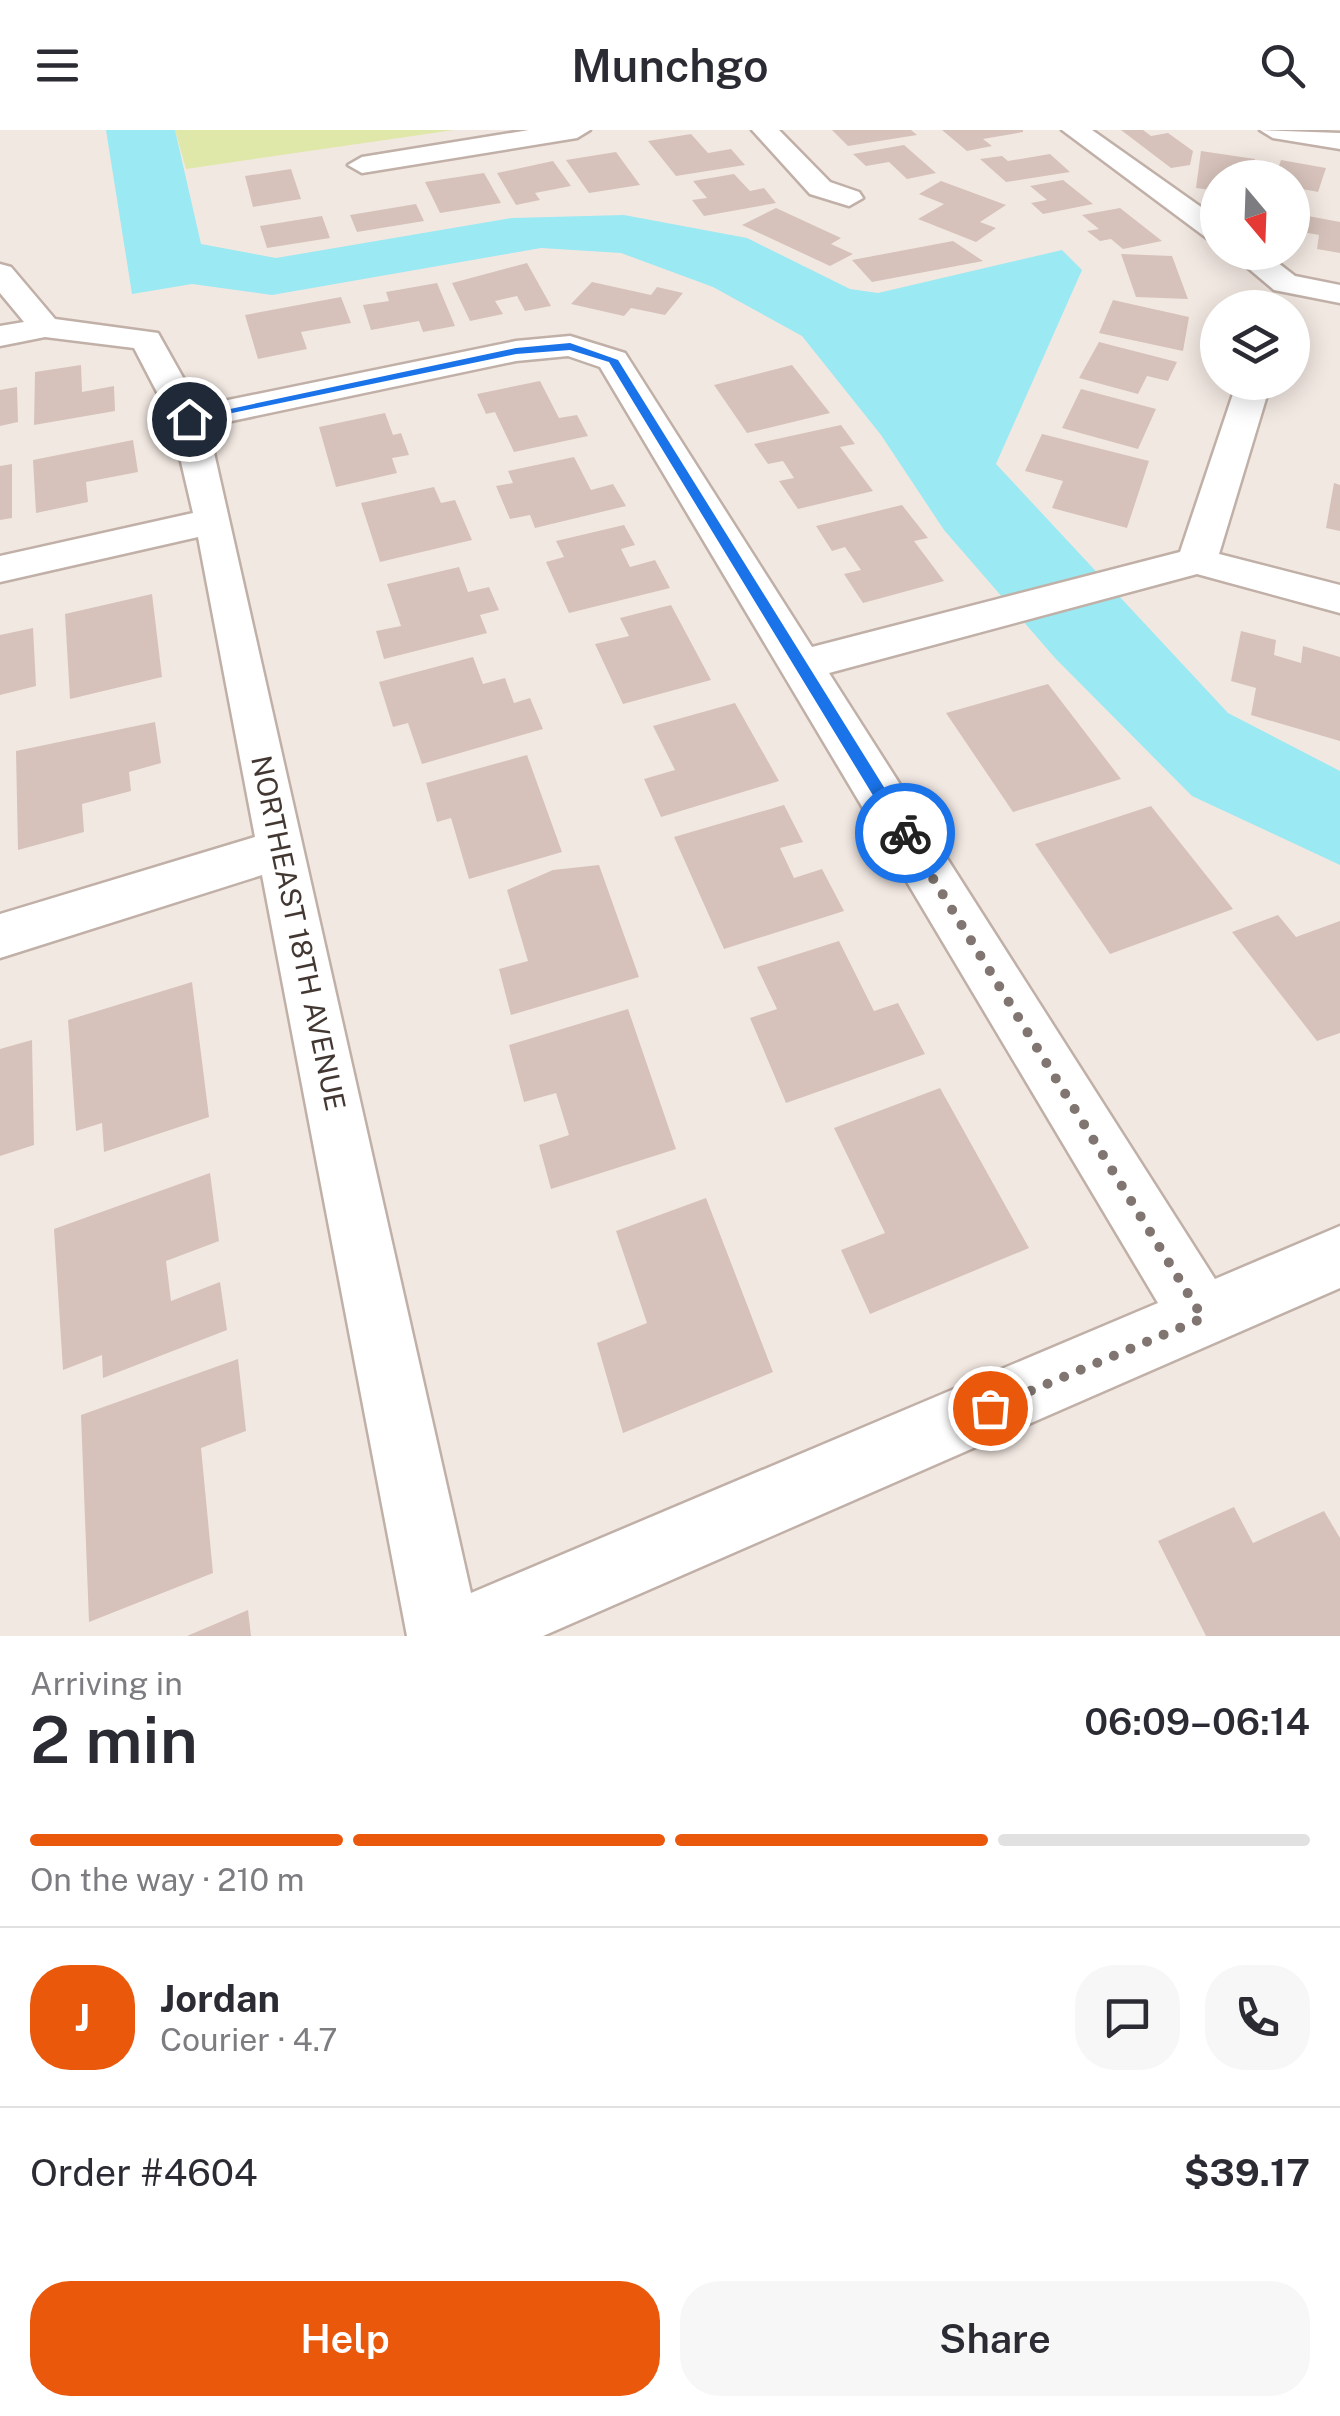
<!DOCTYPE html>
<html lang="en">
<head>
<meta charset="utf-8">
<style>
	:root { --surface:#fff; --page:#f7f7f7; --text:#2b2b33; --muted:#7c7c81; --line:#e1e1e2; --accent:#ea580c }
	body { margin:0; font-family:"Public Sans",sans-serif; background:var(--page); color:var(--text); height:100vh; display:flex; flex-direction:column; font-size:38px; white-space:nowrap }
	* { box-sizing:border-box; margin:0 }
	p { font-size:32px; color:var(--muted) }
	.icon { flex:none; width:55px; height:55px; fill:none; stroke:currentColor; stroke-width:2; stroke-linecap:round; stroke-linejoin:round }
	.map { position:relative; height:1506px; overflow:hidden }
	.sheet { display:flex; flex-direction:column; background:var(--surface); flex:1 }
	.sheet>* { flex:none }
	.needle { width:65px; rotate:161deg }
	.tools { position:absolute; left:1200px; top:30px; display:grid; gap:20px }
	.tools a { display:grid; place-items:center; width:110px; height:110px; border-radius:50%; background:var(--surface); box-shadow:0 5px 25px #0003; font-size:50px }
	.pin { position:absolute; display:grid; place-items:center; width:85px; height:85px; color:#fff; margin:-42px; border:5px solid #fff; border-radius:50%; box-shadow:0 2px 10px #0007 }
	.courier { position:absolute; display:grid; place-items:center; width:100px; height:100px; margin:-50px; border:8px solid #1a73e8; border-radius:50%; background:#fff; color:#222; box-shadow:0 2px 12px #0007 }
	.headline em { font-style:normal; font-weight:600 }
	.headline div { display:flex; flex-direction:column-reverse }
	.headline { display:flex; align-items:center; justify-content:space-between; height:170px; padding:0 30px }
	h1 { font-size:65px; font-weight:600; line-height:75px }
	.bar { display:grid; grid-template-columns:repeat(4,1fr); gap:15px 10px; align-content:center; height:120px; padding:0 30px }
	.bar i { height:12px; border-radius:8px; background:var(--line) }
	.bar .active { background:var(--accent) }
	.bar p { grid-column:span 4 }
	.line { display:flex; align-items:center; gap:25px; padding:0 30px; border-top:2px solid var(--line) }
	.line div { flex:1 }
	.round { display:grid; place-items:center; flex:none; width:105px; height:105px; border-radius:40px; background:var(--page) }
	.cta { display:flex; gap:20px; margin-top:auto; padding:20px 30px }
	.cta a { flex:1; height:115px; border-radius:40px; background:var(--accent); color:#fff; font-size:40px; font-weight:600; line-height:115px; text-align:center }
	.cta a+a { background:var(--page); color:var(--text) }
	header { display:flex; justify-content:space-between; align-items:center; height:130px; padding:0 30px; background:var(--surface); font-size:45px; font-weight:600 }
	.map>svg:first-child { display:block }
	.green { fill:#dfe8a8 }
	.water { fill:#9be9f2 }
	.building { fill:#d6c2ba }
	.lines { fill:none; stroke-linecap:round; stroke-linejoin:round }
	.street-casing { stroke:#c0b0a7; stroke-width:5 }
	.street { fill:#fff; fill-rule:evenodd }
	.route { fill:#1a73e8 }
	.done { stroke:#807570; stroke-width:10; stroke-dasharray:0 18 }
	.labels { text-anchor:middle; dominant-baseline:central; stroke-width:8; stroke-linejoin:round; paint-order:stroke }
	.street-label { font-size:28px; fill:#433732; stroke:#fff }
</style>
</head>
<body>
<header><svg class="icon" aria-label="menu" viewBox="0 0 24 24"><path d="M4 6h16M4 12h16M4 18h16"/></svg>Munchgo<svg class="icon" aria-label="search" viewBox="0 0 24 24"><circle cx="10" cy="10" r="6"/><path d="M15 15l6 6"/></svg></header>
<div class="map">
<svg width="1340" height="1506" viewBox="0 0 1340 1506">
	<rect width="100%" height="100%" fill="#f2e8e2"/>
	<polygon class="green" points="175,0 454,0 186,39"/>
	<polygon class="water" points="106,0 175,0 201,114 276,128 512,88 624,85 747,108 850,159 878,163 1062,120 1082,140 996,334 1228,583 1340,641 1340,735 1192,666 1055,528 944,400 881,305 802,206 713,157 621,123 541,118 272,165 192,154 132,164"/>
	<g class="building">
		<polygon points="832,0 911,0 917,5 848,16"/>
		<polygon points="942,0 1023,0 1023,2 983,9 992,16 967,21"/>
		<polygon points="1121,0 1143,0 1151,6 1168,3 1193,21 1190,35 1171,38"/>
		<polygon points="691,4 708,23 731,19 745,35 676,46 648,11"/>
		<polygon points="904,15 936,43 907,49 889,32 866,36 853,24"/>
		<polygon points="1201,21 1255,29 1253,48 1218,48 1218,61 1196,58"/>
		<polygon points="616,22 640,55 589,63 566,30"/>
		<polygon points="1050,24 1070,42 1006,52 980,29 1002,26 1008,31"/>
		<polygon points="1281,30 1326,38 1318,62 1292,57 1292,48 1275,48"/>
		<polygon points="553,31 571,56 535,63 540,70 516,75 497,43"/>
		<polygon points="291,39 301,69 253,77 245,46"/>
		<polygon points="484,43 501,73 440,83 425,52"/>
		<polygon points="734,44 750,61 764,58 776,73 704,86 692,70 707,68 693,51"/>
		<polygon points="1063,50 1093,74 1043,84 1031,73 1047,70 1030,56"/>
		<polygon points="941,51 1006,75 980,92 996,98 976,112 918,89 944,74 919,64"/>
		<polygon points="416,74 424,91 357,102 350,85"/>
		<polygon points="776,78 841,108 831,114 853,124 830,136 742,95"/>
		<polygon points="1120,78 1162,111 1123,119 1111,109 1100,111 1087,101 1099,99 1082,85"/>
		<polygon points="1292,83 1340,92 1340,123 1317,119 1319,105 1292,100"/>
		<polygon points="322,86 330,108 267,118 260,96"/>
		<polygon points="953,111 983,131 872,152 852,130"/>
		<polygon points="1121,124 1172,126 1188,169 1136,167"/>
		<polygon points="527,133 551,176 525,181 517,166 495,171 503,184 470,191 452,153"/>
		<polygon points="592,152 651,165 657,157 683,163 665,185 631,178 624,186 571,174"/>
		<polygon points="437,153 455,196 423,202 419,191 371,200 363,175 389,171 386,162"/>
		<polygon points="341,167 351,193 301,202 307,219 258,229 245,185"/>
		<polygon points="1113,170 1189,187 1183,221 1099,203"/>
		<polygon points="1099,212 1177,232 1168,251 1147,246 1138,264 1079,248"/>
		<polygon points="81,235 82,262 114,256 115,281 34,295 35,242"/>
		<polygon points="792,235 830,283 747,303 714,255"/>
		<polygon points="540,251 559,288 577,285 588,306 514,322 495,282 486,284 477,264"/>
		<polygon points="17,257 18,292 0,296 0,260"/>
		<polygon points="1081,259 1156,279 1138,319 1062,298"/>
		<polygon points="385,283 393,305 401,303 409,325 392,328 397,343 336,357 319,297"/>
		<polygon points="841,295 855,314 840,317 873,361 798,379 779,351 794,348 783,331 768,334 754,314"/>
		<polygon points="1042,304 1149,331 1127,398 1052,378 1063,351 1025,341"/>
		<polygon points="133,310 138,342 86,352 88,372 36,383 33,330"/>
		<polygon points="574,327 591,360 613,354 626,376 535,398 530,385 510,389 496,356 513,353 508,341"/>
		<polygon points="12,334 12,388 0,390 0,336"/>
		<polygon points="1334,353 1340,355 1340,401 1326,398"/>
		<polygon points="434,357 441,373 455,370 472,410 380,432 361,373"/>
		<polygon points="902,375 928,408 914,411 944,451 863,473 844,444 861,440 845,417 832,421 816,396"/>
		<polygon points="624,395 635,415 621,419 630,437 655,430 670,458 569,483 546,432 564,427 556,411"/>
		<polygon points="459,437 468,462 489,457 499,480 480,485 487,503 384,529 376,501 401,496 387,454"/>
		<polygon points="152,464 162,547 70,569 65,484"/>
		<polygon points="671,475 711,550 623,574 595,514 629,506 620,488"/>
		<polygon points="33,498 36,556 0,565 0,505"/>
		<polygon points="1241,501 1276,510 1274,525 1301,533 1303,516 1340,527 1340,611 1251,585 1256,558 1231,551"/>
		<polygon points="473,527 483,554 505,548 514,573 530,568 543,599 422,634 408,593 393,597 379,552"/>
		<polygon points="1048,554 1121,649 1013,682 946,583"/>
		<polygon points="735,573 779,651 661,687 644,649 675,640 653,596"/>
		<polygon points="155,592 161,633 129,642 131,661 82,674 84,702 18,720 16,621"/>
		<polygon points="527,625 562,722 469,749 451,688 437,692 426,653"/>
		<polygon points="784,675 803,712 780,718 794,748 822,739 844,781 724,819 674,707"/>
		<polygon points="1151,676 1233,779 1110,824 1035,714"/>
		<polygon points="599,735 639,847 511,885 499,839 528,831 507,760 553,740"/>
		<polygon points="1278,785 1296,807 1340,791 1340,903 1317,911 1232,802"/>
		<polygon points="839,811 874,881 898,873 925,924 786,973 750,888 777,879 757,837"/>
		<polygon points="192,852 209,987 104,1022 102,993 76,1001 68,890"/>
		<polygon points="628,879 676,1019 551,1059 539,1015 569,1005 556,963 524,972 509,915"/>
		<polygon points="32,910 34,1015 0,1026 0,919"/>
		<polygon points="940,958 1029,1118 870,1184 841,1120 885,1103 834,998"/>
		<polygon points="210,1043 219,1111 166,1131 171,1171 220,1152 227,1200 103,1248 102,1225 63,1240 54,1099"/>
		<polygon points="706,1068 773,1242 623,1303 597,1213 647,1193 616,1101"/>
		<polygon points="238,1229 246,1301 201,1318 213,1443 89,1492 81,1285"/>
		<polygon points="1234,1377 1253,1413 1324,1381 1340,1408 1340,1506 1206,1506 1158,1411"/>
		<polygon points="248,1480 251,1506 187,1506"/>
	</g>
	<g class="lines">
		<defs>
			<g id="street">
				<polygon points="529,0 590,0 577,8 362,43 348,35 362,27"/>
				<polygon points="752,0 779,0 830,52 859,62 863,68 849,76 810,64"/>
				<polygon points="1062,0 1092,0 1218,89 1218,112 1208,109"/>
				<polygon points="1260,0 1340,3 1340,19 1273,8"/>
				<polygon points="1229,122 1264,122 1295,146 1340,155 1340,173 1274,160"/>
				<path d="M0 134 11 137 55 189 158 203 199 276 516 211 570 206 625 223 812 517 1180 422 1237 252H1271L1219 424 1340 455V483L1197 444 829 543 1215 1149 1340 1096V1158L543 1506H407L262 745 0 828V784L255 707 198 407 0 452V426L193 383 171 289 134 218 45 207 0 216V196L24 192 0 163ZM568 226 600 237 1158 1173 471 1463 208 296 516 231Z"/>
			</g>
		</defs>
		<use href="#street" class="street-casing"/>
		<use href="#street" class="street"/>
	</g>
	<polygon class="route" points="570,213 618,230 910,699 910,708 899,708 609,232 570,220 516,224 189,292 183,289 516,218"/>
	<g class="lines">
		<polyline class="done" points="905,703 1203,1188 990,1278"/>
	</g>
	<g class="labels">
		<g class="street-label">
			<text transform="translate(299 803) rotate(78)">NORTHEAST 18TH AVENUE</text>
		</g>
	</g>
</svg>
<div class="tools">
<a><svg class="needle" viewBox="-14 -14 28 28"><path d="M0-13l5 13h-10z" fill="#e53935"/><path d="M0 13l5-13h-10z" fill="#7c7c81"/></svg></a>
<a><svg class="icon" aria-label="layers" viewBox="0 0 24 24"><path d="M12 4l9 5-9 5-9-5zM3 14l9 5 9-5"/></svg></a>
</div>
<div class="pin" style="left:990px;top:1278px;background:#ea580c"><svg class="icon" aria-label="bag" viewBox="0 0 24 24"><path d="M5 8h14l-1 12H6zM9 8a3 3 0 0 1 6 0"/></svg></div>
<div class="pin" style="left:189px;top:289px;background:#1f2937"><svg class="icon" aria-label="home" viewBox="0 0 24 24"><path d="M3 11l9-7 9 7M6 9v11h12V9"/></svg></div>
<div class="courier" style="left:905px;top:703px"><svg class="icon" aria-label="bike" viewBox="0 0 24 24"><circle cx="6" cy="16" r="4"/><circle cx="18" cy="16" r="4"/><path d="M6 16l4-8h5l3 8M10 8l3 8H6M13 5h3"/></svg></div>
</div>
<section class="sheet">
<div class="headline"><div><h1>2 min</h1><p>Arriving in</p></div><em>06:09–06:14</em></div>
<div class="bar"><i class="active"></i><i class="active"></i><i class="active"></i><i></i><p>On the way · 210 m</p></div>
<div class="line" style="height:180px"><b class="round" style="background:var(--accent);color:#fff">J</b><div><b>Jordan</b><p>Courier · 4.7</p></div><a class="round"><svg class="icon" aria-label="chat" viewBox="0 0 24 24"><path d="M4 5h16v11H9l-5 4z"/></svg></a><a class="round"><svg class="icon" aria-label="phone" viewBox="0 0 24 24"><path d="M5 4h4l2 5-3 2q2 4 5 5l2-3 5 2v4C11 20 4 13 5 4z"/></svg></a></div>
<div class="line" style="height:130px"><div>Order #4604</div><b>$39.17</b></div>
<div class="cta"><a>Help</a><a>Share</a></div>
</section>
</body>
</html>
